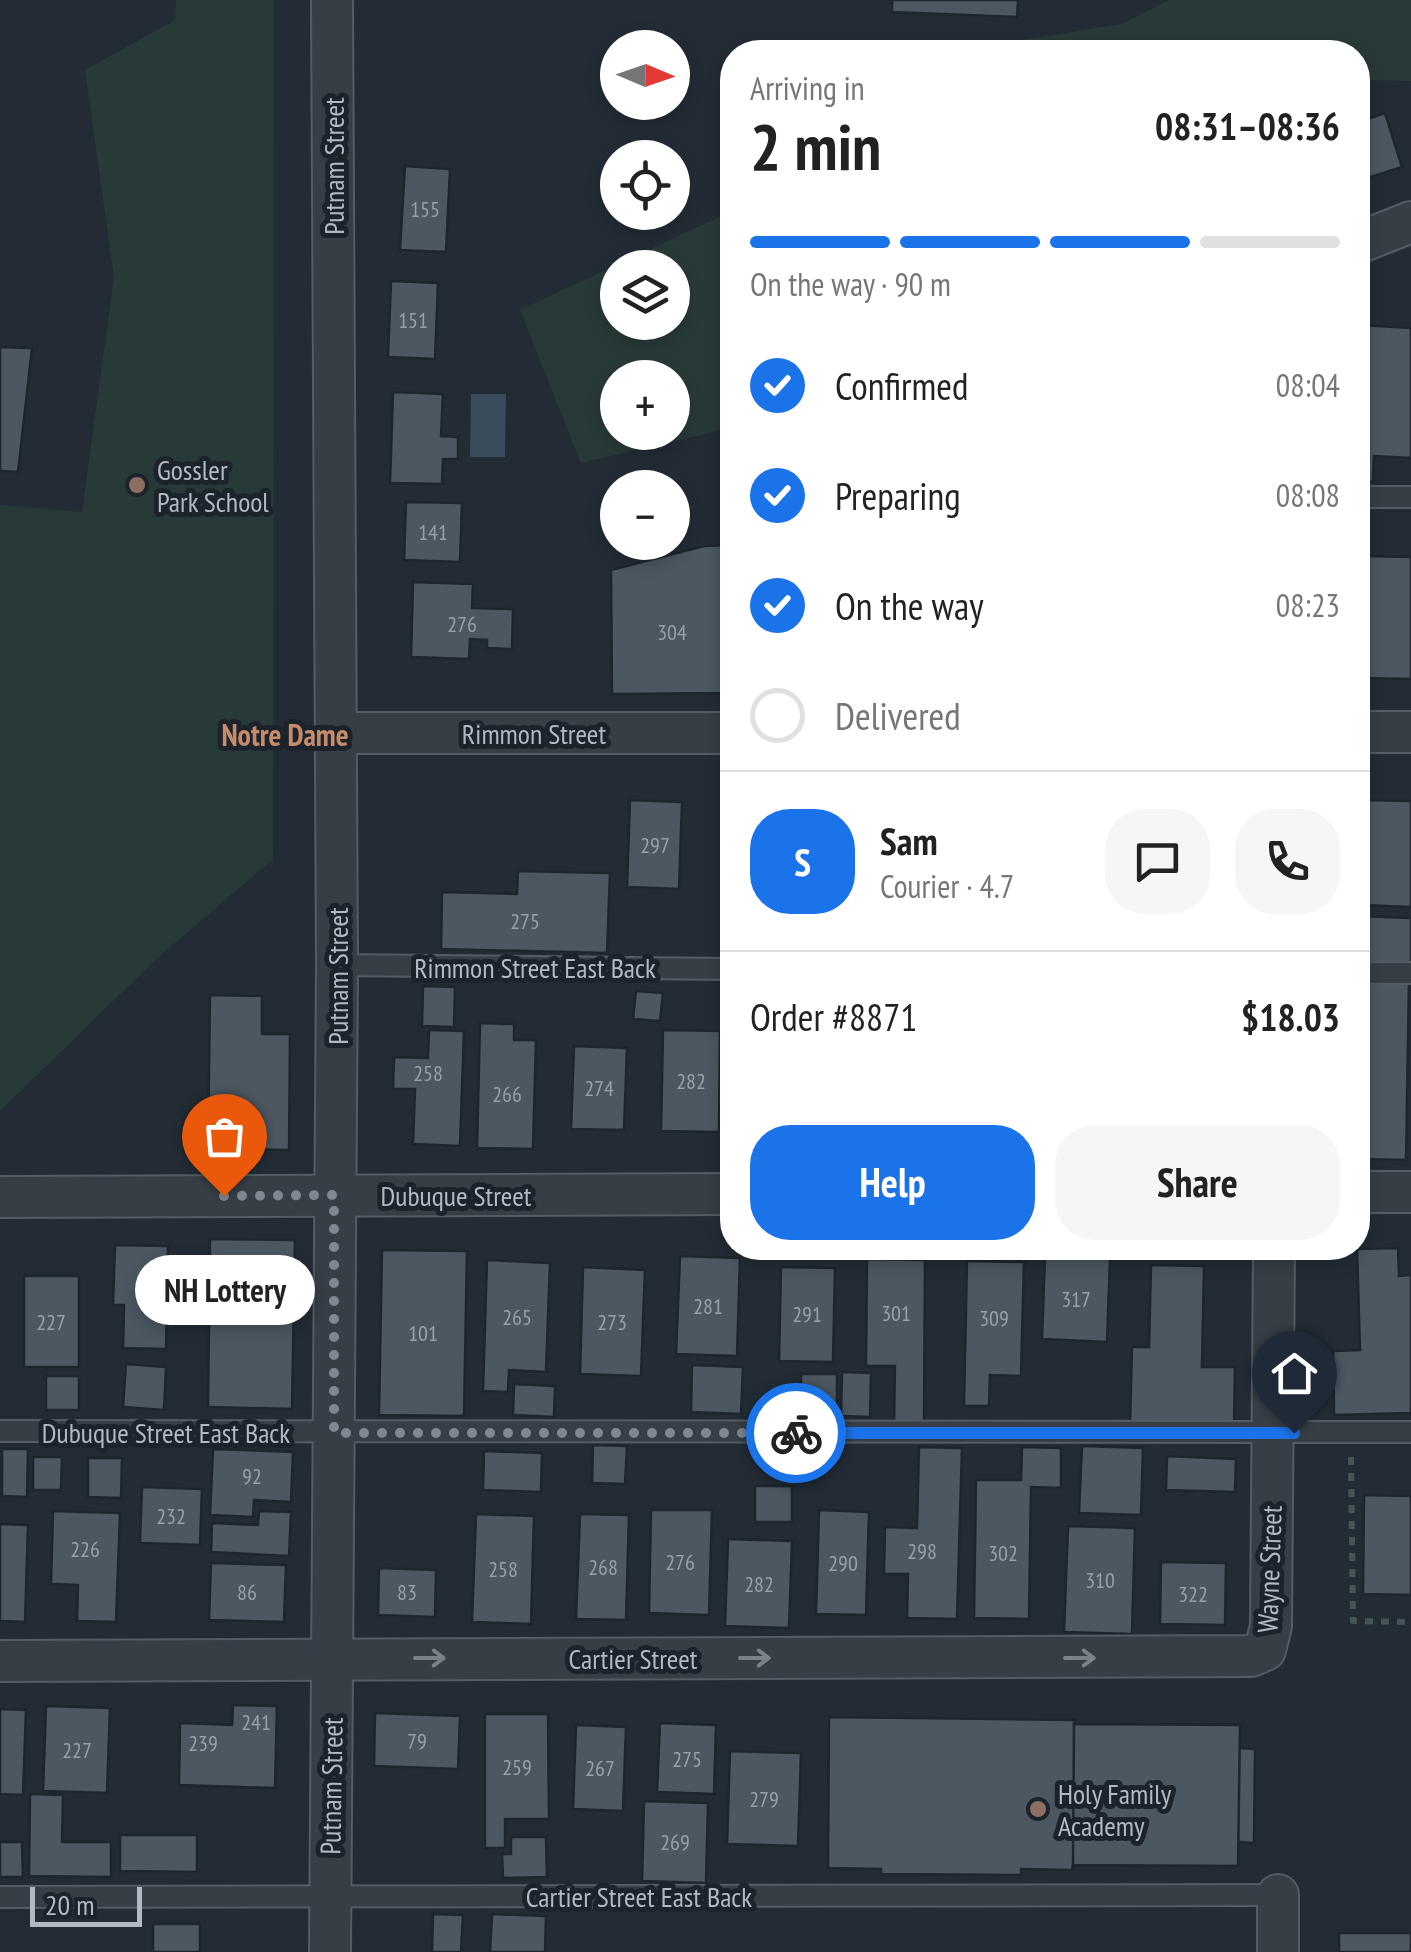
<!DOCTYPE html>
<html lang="en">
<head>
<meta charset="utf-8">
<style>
	:root { --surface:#fff; --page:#f6f6f6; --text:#222; --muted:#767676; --line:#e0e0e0; --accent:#1a73e8 }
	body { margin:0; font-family:"PT Sans Narrow",sans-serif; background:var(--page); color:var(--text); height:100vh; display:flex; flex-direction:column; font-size:38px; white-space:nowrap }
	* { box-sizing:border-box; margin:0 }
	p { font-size:32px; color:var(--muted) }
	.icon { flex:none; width:55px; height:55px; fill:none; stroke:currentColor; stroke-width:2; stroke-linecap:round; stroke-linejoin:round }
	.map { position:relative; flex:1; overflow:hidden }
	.side { position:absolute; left:720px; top:40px; width:650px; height:1220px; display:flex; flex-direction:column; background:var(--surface); border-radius:40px; box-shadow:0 5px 15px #0003 }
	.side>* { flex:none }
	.needle { width:65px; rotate:92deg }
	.tools { position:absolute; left:600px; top:30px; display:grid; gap:20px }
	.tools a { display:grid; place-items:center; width:90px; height:90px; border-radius:50%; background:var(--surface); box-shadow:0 5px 15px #0003; font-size:50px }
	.scale { position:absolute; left:30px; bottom:25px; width:112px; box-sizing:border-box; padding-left:10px; border:5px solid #b1b9c2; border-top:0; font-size:28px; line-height:35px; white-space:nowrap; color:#b1b9c2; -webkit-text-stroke:8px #1c232b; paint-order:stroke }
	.pin { position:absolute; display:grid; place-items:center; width:85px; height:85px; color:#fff; margin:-102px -42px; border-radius:50% 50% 50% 0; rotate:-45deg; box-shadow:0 0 10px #0007 }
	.pin .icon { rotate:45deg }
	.courier { position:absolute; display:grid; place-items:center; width:100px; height:100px; margin:-50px; border:8px solid #1a73e8; border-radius:50%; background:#fff; color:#222; box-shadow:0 2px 12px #0007 }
	.bubble { position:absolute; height:70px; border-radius:35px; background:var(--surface); box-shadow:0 5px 15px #0003; font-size:32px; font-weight:700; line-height:70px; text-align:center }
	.headline em { font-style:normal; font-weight:700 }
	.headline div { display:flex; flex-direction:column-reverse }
	.headline { display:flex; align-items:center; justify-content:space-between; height:170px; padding:0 30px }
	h1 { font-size:65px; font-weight:700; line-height:75px }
	.bar { display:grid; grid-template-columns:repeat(4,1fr); gap:15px 10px; align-content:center; height:120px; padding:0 30px }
	.bar i { height:12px; border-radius:8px; background:var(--line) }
	.bar .on { background:var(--accent) }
	.bar p { grid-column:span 4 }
	.line { display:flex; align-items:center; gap:25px; padding:0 30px; border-top:2px solid var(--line) }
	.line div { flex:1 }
	.round { display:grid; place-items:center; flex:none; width:105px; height:105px; border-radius:40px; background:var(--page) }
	ol { padding:0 30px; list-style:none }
	li { display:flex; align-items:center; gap:30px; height:110px }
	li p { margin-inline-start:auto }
	li .icon { padding:10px; border-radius:50%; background:var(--accent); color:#fff; stroke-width:4 }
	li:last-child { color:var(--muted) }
	li i { width:55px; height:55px; border:5px solid var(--line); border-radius:50% }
	.cta { display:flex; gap:20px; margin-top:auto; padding:20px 30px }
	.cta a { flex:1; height:115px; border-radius:40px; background:var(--accent); color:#fff; font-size:40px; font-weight:700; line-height:115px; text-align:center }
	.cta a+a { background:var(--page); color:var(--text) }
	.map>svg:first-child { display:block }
	.green { fill:#283a38; fill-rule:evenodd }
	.water { fill:#3a4b5c }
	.building { fill:#4c5761; stroke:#1e252d; stroke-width:2.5 }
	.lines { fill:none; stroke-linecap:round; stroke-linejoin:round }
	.service-casing { stroke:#545c64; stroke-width:24 }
	.minor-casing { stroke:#545c64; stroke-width:44 }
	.path { stroke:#455556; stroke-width:6; stroke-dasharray:8 8; stroke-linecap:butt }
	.service { stroke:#373e46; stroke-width:20 }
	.minor { stroke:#373e46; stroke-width:40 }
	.oneway { stroke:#7a828a }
	.done { stroke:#7f8891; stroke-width:10; stroke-dasharray:0 18 }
	.route { stroke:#1a73e8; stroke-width:12 }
	.education-dot { fill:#8d6e63; stroke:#1c232b; stroke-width:4 }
	.labels { text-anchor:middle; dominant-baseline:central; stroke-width:10; stroke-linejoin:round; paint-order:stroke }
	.number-label { font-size:22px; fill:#98a0aa }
	.street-label { font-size:28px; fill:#b1b9c2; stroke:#1c232b }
	.poi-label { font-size:28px; fill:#b1b9c2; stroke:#1c232b; text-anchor:start }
	.neighbourhood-label { font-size:30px; font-weight:bold; fill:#c58b6a; stroke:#1c232b }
</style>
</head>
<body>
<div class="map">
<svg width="1411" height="1952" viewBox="0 0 1411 1952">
	<rect width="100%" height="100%" fill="#232c35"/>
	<g class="green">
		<polygon points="176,0 274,0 273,859 153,962 0,1111 0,505 82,512 114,277 85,70 175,20"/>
		<polygon points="1169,0 1411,0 1411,81 1366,80 1358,84 1358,52 946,52 1122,24"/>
		<path d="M732 211V423L713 432 581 463 520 310ZM618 268H672V322H618ZM618 378H672V432H618Z"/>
	</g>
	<polygon class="water" points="471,394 506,394 505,457 470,457"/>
	<g class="building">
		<polygon points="892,0 1018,0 1017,17 892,12"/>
		<polygon points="1385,113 1402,167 1358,181 1358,122"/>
		<polygon points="405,166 450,169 446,252 400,250"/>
		<polygon points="391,281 438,283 435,359 388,357"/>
		<polygon points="1360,325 1411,328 1411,458 1374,456 1373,482 1358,482"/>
		<polygon points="0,347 32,348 18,472 0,471"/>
		<polygon points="393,392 443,394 441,436 458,437 458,459 443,459 442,484 390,483"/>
		<polygon points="406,502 462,503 460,562 404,560"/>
		<rect x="1358" y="514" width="6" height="36"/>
		<polygon points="732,545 732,693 612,694 611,570 704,546"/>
		<polygon points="1363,556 1411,557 1411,679 1360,678"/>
		<polygon points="413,582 473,584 472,608 513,609 512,649 487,648 487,640 470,639 469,659 411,657"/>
		<polygon points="729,795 732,795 732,903 727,903"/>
		<polygon points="630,800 682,802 679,889 627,887"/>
		<polygon points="1364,800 1411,801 1411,907 1361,905"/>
		<polygon points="518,871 610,873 607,953 441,949 442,892 517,894"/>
		<polygon points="1358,916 1411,918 1411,964 1358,962"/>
		<polygon points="1358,981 1409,982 1406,1160 1358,1159"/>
		<polygon points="423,986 455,987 454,1027 422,1026"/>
		<polygon points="636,991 663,993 660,1021 633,1019"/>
		<polygon points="210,995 262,996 262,1034 290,1034 289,1150 208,1149"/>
		<polygon points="480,1023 514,1024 514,1040 536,1040 533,1149 477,1148"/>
		<polygon points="429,1030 464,1031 460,1146 413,1144 415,1089 393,1089 394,1057 428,1058"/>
		<polygon points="663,1030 720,1031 719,1132 661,1131"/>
		<polygon points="574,1046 627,1048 624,1130 571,1129"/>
		<polygon points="210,1239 295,1240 292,1409 208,1407"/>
		<polygon points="115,1245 168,1246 166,1349 123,1348 124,1305 113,1305"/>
		<polygon points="1398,1248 1399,1276 1411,1275 1411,1413 1334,1415 1333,1351 1360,1350 1357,1249"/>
		<polygon points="382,1250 467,1251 464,1416 379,1415"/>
		<polygon points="680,1256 740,1258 737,1356 676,1354"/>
		<polygon points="1045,1256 1110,1259 1107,1342 1042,1339"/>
		<polygon points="867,1259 925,1260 924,1425 894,1425 895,1366 866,1366"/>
		<polygon points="487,1260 550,1263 546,1372 509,1370 508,1392 483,1391"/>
		<polygon points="967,1261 1024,1262 1021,1376 990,1375 989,1406 964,1406"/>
		<polygon points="1151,1265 1204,1266 1202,1367 1235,1367 1234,1427 1130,1424 1132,1347 1149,1347"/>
		<polygon points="583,1267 645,1270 641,1376 580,1374"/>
		<polygon points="781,1267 835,1268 833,1362 779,1361"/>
		<rect x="24" y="1276" width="55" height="91"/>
		<polygon points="126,1364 166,1367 164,1410 123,1407"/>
		<polygon points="692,1365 743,1367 741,1414 691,1412"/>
		<polygon points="842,1372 871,1373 870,1417 841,1416"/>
		<rect x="801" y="1374" width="36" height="41"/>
		<rect x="46" y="1376" width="33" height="34"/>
		<polygon points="514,1384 555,1386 554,1417 513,1415"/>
		<polygon points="593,1445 627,1446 625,1484 592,1483"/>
		<polygon points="1082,1446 1143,1448 1141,1515 1079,1513"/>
		<polygon points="919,1447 962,1448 957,1619 907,1618 908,1574 884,1574 885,1527 917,1528"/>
		<polygon points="1022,1447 1061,1448 1061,1488 1031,1487 1029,1619 974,1618 976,1480 1021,1480"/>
		<polygon points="2,1449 28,1449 27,1497 2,1496"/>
		<polygon points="213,1449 293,1452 291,1502 254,1500 253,1517 210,1515"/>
		<polygon points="484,1451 542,1453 541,1492 483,1490"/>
		<polygon points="1167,1456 1236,1459 1235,1492 1166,1490"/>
		<polygon points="33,1457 62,1457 61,1490 33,1490"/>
		<polygon points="88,1458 122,1458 121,1498 88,1497"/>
		<rect x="755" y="1486" width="37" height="36"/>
		<polygon points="142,1487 202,1489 200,1545 140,1543"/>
		<polygon points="1364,1495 1411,1496 1411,1595 1363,1594"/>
		<polygon points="651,1510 712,1510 709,1615 649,1613"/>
		<polygon points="819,1510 869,1512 866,1615 816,1614"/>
		<polygon points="53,1511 120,1513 116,1622 77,1621 78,1585 51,1584"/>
		<polygon points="259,1511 291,1512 289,1556 211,1552 212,1523 258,1525"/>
		<polygon points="476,1514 534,1516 531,1624 472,1622"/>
		<polygon points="580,1514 629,1515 626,1620 576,1619"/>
		<polygon points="0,1524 28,1525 25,1622 0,1621"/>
		<polygon points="1068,1526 1135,1528 1132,1634 1064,1632"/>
		<polygon points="728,1539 792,1541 789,1628 725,1626"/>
		<polygon points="1161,1562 1226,1563 1225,1625 1160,1624"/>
		<polygon points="211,1563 286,1565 284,1622 209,1620"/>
		<polygon points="379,1568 436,1570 435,1617 378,1615"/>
		<polygon points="233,1705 277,1706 275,1788 179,1785 180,1723 232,1725"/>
		<polygon points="46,1706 110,1708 107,1793 43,1791"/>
		<polygon points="0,1709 26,1710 23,1795 0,1794"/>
		<polygon points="375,1713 460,1716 458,1769 374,1766"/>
		<polygon points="485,1714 548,1714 549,1819 505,1819 505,1848 485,1848"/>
		<polygon points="829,1717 1075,1720 1074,1724 1240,1725 1239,1748 1255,1749 1254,1843 1239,1842 1238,1866 1073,1865 1072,1870 1021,1869 1021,1875 881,1874 881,1869 828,1868"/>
		<polygon points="660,1723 716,1725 714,1794 657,1792"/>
		<polygon points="1074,1724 1240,1725 1238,1866 1073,1865"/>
		<polygon points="576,1725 626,1727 623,1811 573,1809"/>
		<polygon points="730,1751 801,1753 798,1846 727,1844"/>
		<polygon points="30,1794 63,1795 62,1842 111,1842 111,1877 29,1876"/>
		<polygon points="644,1801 708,1803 706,1883 642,1881"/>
		<polygon points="120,1835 197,1835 197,1872 120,1871"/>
		<polygon points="511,1837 546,1837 547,1877 503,1878 502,1854 511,1854"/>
		<polygon points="0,1842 22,1842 23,1877 0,1877"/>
		<polygon points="433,1914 463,1915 461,1952 432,1952"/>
		<polygon points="492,1914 546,1916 545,1952 490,1952"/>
		<rect x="153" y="1924" width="47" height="28"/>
		<rect x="1339" y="1933" width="72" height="19"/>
	</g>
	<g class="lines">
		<defs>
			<g id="service">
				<polyline points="1358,497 1411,497"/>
				<polyline points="337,965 732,969"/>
				<polyline points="1358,973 1411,973"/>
				<polyline points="0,1431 1411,1432"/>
				<polyline points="0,1897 1278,1895"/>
			</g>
			<g id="minor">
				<polyline points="1358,243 1411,222"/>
				<polyline points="1358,732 1411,732"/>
				<polyline points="336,733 732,733"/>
				<polyline points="1358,1192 1411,1192"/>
				<polyline points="0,1197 732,1194"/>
				<polyline points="0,1661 1251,1656 1265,1650 1271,1626 1274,1248"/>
				<polyline points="1278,1895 1278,1952"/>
				<polyline points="330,1952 337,965 332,0"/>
			</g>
		</defs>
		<use href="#service" class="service-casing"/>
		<use href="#minor" class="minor-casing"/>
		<polyline class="path" points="1351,1457 1353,1621 1411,1622"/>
		<use href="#service" class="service"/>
		<use href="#minor" class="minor"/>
	</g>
	<defs><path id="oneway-shaft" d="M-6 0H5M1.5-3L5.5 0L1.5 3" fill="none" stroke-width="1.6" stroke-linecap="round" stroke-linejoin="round" transform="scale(2.5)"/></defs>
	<g class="oneway">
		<use href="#oneway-shaft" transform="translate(430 1658)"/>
		<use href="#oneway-shaft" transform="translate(755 1658)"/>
		<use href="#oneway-shaft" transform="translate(1080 1658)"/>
	</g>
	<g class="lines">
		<polyline class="done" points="224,1196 334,1195 334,1433 796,1433"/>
		<polyline class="route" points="796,1433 1294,1433"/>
	</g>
	<g class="education-dot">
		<circle cx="137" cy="485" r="10"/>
		<circle cx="1038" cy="1809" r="10"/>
	</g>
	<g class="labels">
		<g class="number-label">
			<text x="425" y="209">155</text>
			<text x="413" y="320">151</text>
			<text x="433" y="532">141</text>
			<text x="462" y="624">276</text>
			<text x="672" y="632">304</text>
			<text x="655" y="845">297</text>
			<text x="525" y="921">275</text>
			<text x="428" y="1073">258</text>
			<text x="691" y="1081">282</text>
			<text x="599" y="1088">274</text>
			<text x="507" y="1094">266</text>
			<text x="1076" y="1299">317</text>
			<text x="708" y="1306">281</text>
			<text x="896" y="1313">301</text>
			<text x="807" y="1314">291</text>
			<text x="517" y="1317">265</text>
			<text x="994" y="1318">309</text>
			<text x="51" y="1322">227</text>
			<text x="612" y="1322">273</text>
			<text x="423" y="1333">101</text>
			<text x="252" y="1476">92</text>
			<text x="171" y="1516">232</text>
			<text x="85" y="1549">226</text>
			<text x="922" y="1551">298</text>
			<text x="1003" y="1553">302</text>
			<text x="680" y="1562">276</text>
			<text x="843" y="1563">290</text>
			<text x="603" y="1567">268</text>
			<text x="503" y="1569">258</text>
			<text x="1100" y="1580">310</text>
			<text x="759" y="1584">282</text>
			<text x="247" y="1592">86</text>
			<text x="407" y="1592">83</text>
			<text x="1193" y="1594">322</text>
			<text x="256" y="1722">241</text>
			<text x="417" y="1741">79</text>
			<text x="203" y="1743">239</text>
			<text x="77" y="1750">227</text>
			<text x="687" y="1759">275</text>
			<text x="517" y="1767">259</text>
			<text x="600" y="1768">267</text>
			<text x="764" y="1799">279</text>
			<text x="675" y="1842">269</text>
		</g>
		<g class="street-label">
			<text transform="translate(333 166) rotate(-90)">Putnam Street</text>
			<text x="534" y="733">Rimmon Street</text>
			<text x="535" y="967">Rimmon Street East Back</text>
			<text transform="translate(337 976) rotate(-90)">Putnam Street</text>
			<text x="456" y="1195">Dubuque Street</text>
			<text x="166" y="1432">Dubuque Street East Back</text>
			<text transform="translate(1269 1569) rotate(-88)">Wayne Street</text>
			<text x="633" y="1658">Cartier Street</text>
			<text transform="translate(331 1786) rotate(-89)">Putnam Street</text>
			<text x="639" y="1896">Cartier Street East Back</text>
		</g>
		<g class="poi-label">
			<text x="157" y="469">Gossler<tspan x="157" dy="32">Park School</tspan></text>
			<text x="1058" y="1793">Holy Family<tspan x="1058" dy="32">Academy</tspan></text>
		</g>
		<g class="neighbourhood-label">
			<text x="285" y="734">Notre Dame</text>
		</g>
	</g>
</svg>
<div class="tools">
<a><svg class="needle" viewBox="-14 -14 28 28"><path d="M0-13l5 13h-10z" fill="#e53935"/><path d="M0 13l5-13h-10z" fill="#767676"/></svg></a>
<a><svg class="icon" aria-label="locate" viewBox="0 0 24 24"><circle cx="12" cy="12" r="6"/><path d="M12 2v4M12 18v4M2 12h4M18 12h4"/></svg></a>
<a><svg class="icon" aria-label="layers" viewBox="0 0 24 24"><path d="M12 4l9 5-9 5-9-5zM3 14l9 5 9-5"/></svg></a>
<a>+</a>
<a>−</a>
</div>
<div class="scale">20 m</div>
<div class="pin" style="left:224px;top:1196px;background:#ea580c"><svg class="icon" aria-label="bag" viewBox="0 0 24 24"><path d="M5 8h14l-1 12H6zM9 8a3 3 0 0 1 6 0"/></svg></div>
<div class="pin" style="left:1294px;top:1433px;background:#1f2937"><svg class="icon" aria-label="home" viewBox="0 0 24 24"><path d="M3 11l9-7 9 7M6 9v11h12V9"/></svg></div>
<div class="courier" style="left:796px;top:1433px"><svg class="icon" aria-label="bike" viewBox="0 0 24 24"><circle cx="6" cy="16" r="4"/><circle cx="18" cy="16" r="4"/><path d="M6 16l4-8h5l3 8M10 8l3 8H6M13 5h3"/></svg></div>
<div class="bubble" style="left:135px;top:1255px;width:180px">NH Lottery</div>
<section class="side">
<div class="headline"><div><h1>2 min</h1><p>Arriving in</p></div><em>08:31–08:36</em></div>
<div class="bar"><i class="on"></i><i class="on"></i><i class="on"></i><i></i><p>On the way · 90 m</p></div>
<ol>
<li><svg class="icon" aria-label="check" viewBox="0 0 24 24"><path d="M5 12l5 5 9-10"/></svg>Confirmed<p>08:04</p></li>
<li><svg class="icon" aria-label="check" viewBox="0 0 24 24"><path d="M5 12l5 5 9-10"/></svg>Preparing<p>08:08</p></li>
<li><svg class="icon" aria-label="check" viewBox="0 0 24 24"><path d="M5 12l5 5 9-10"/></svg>On the way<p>08:23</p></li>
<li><i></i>Delivered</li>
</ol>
<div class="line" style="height:180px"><b class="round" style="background:var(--accent);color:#fff">S</b><div><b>Sam</b><p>Courier · 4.7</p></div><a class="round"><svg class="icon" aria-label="chat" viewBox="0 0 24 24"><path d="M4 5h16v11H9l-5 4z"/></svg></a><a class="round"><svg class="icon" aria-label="phone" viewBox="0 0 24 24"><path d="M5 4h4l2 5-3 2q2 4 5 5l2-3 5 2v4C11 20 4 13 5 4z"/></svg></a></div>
<div class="line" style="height:130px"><div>Order #8871</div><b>$18.03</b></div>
<div class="cta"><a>Help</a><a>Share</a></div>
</section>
</div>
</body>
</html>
